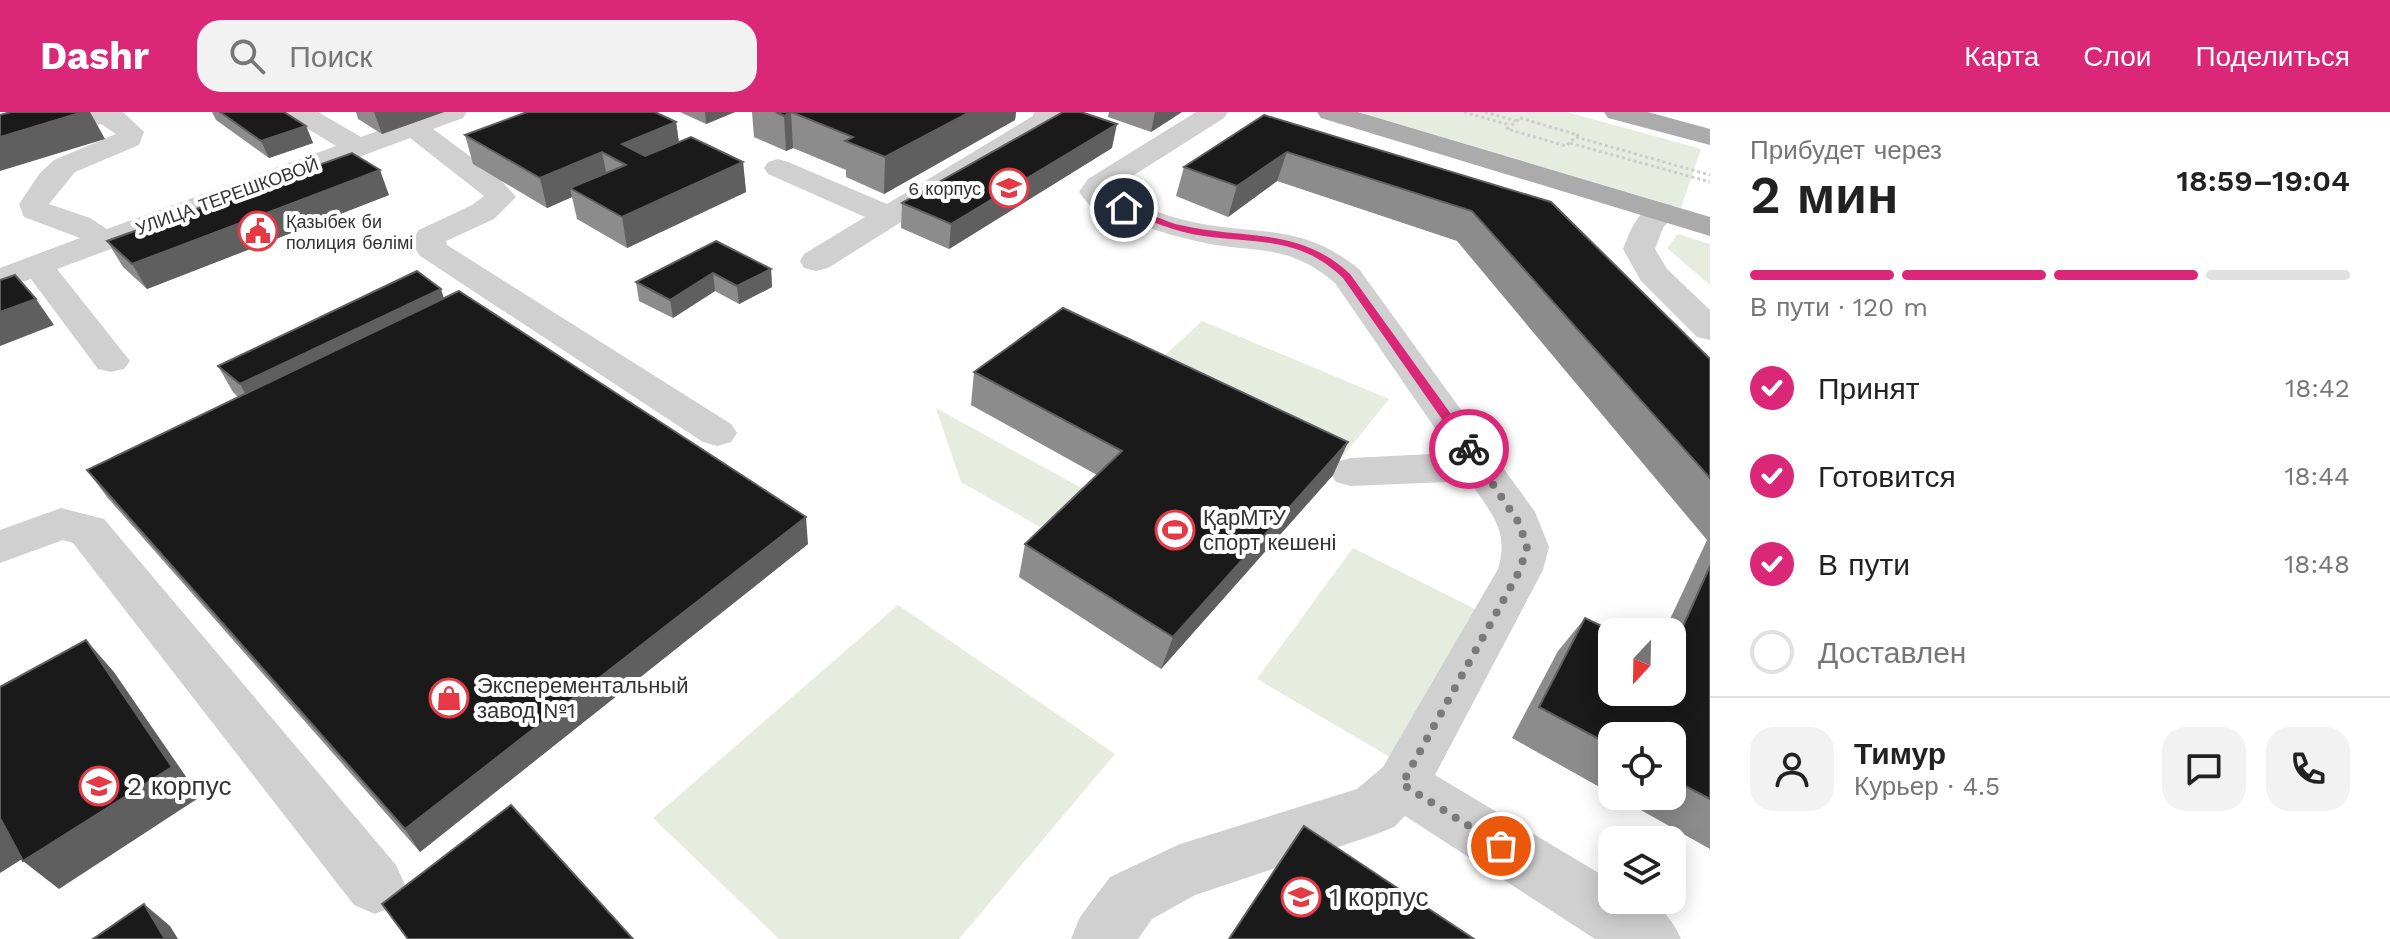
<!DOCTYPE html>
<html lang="ru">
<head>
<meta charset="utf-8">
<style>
	:root { --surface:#fff; --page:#f2f2f2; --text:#222; --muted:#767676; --line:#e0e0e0; --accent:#db2777 }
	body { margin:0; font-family:"Work Sans",sans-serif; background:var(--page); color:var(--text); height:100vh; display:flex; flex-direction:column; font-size:30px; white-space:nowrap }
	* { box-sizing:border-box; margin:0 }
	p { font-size:26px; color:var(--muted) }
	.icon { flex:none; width:44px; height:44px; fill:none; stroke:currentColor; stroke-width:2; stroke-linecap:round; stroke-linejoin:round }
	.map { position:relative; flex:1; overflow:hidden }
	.side { display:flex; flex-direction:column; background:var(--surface); width:680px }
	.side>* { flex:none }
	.needle { width:52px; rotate:202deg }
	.controls { position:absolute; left:1598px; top:506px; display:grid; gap:16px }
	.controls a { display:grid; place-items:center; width:88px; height:88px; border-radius:16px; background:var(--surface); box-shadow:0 4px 20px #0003; font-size:40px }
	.pin { position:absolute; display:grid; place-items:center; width:68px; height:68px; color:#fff; margin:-34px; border:4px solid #fff; border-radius:50%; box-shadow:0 2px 8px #0007 }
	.courier { position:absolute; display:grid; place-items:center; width:80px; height:80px; margin:-40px; border:6px solid #db2777; border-radius:50%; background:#fff; color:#222; box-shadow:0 2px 10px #0007 }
	.headline em { font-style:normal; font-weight:600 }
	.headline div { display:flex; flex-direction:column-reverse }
	.headline { display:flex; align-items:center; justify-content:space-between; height:136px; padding:0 40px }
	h1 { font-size:52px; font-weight:600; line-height:60px }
	.bar { display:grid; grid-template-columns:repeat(4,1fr); gap:12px 8px; align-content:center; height:96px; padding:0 40px }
	.bar i { height:10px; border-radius:6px; background:var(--line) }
	.bar .active { background:var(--accent) }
	.bar p { grid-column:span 4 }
	.line { display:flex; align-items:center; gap:20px; padding:0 40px; border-top:2px solid var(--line) }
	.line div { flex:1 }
	.round { display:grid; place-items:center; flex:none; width:84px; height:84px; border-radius:24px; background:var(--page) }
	ol { padding:0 40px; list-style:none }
	li { display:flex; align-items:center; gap:24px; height:88px }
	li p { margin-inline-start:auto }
	li .icon { padding:8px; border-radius:50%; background:var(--accent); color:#fff; stroke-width:4 }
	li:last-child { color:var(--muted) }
	li i { width:44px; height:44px; border:4px solid var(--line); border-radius:50% }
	header { display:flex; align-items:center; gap:48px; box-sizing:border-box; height:112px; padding:0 40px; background:var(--accent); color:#fff }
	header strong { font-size:38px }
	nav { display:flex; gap:44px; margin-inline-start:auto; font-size:28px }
	.search { width:560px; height:72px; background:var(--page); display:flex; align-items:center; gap:20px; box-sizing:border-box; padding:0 28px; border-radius:24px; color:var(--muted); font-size:30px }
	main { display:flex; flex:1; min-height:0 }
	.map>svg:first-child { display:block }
	.green { fill:#e6ecdf }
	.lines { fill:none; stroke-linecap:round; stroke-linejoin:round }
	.path { stroke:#cdcdcd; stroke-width:3; stroke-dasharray:3 3; stroke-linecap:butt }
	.minor { fill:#d0d0d0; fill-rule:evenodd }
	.major { fill:#ababab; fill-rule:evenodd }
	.wall { fill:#8c8c8c }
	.shaded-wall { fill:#5f5f5f }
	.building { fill:#1a1a1a; stroke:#5f5f5f; stroke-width:2 }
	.route { fill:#db2777 }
	.done { stroke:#7a7a7a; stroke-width:8; stroke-dasharray:0 14.4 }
	.labels { text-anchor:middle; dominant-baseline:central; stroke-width:8; stroke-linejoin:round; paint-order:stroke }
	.far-poi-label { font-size:18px; fill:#333; stroke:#fff; text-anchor:end }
	.far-street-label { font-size:18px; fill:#333; stroke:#fff }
	.poi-label { font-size:22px; fill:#333; stroke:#fff; text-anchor:start }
	.near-poi-label { font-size:26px; fill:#333; stroke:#fff; text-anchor:start }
</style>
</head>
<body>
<header>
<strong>Dashr</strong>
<div class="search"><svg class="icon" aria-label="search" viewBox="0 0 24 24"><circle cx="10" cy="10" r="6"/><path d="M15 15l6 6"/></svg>Поиск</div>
<nav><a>Карта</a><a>Слои</a><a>Поделиться</a></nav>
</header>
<main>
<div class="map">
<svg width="1710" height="827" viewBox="0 0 1710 827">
	<rect width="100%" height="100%" fill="#fff"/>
	<g class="green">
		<polygon points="1359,0 1567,0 1701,37 1681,96"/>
		<polygon points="1678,122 1710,132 1710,173 1667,136"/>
		<polygon points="1202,209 1389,287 1344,343 1151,256"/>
		<polygon points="936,296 1085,378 1040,415 961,370"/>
		<polygon points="1353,436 1481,500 1395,648 1257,567"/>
		<polygon points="898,493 1115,642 959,827 779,827 653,706"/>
	</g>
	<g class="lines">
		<g class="path">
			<polyline points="1464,0 1510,13"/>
			<polyline points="1485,0 1516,9"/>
			<polygon points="1520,6 1578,23 1566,34 1507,17"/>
			<polyline points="1576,25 1710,63"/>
			<polyline points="1570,31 1710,70"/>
		</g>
		<g class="minor">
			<path d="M70 0H123L144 20 139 33 75 60 49 92 90 106 107 117 336 34 290 6 286 0H318L361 25 429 0H467L463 6 433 17 498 65 516 85 494 107 446 129 447 133 731 312 737 321 731 330 717 334 703 330 420 144C413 135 412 127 419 118L472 93 484 84 410 26 57 157 130 249 124 257 111 260 98 257 31 167 0 177V156L80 126 24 105 19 92 40 61 54 48 116 22 101 12 0 29V13Z"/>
			<polygon points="1034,0 1060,0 1054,14 828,156 816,159 804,156 800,149 804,142 865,105 768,62 764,56 768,50 778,47 788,50 887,92 1033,4"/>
			<path d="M1196 0H1228L1224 6 1109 79C1136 94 1172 106 1202 112 1266 123 1304 113 1359 157L1535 400 1549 435 1543 458 1435 663 1612 769V788C1648 788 1666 792 1681 827H1595L1405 704 1394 715 1374 723 1195 783 1152 807 1138 827H1071L1080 805 1110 765 1180 732 1357 677 1383 655 1498 457C1510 418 1490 401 1470 369L1351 374 1336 370 1330 360 1336 350 1351 346 1452 341 1335 171C1284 128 1254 143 1196 129 1159 121 1124 107 1089 93L1079 80 1088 67Z"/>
			<path d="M1661 91 1672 93 1676 100 1663 116 1655 137 1667 157 1710 198V228L1697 225 1641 169 1623 137C1631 117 1638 96 1661 91Z"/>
			<polygon points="61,396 104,407 396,753 405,773 396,793 375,802 354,793 73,431 63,428 0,451 0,418"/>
		</g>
		<g class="major">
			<polygon points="1317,0 1358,0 1710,105 1710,124 1321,6"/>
			<polygon points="1604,0 1648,0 1710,17 1710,33 1608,6"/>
		</g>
	</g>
	<g class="wall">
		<polygon points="212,0 284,0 306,14 313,31 269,46 216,8"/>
		<polygon points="356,0 444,0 382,22 358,7"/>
		<polygon points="680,0 735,0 706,12"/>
		<polygon points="752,0 1016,0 1015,8 884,82 846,65 846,58 793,36 786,39 754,25"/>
		<polygon points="1109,0 1182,0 1151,20 1108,5"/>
		<polygon points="1264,3 1551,90 1710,247 1710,737 1616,684 1672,684 1672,624 1612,624 1612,682 1512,626 1558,539 1585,506 1672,580 1672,520 1664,520 1707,428 1457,129 1277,69 1228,105 1176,84 1184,55"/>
		<polygon points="676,10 679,30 743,50 746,80 627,136 577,107 572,85 547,96 473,52 465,23"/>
		<polygon points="1112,36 949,137 901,116 902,91"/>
		<polygon points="389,83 147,177 123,155 107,129"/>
		<polygon points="716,129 771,157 772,175 739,192 715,179 673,206 639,189 636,170"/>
		<polygon points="444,187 808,432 420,740 107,385 87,358 239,286 233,280 218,254"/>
		<polygon points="974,260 1348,330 1333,363 1161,557 1019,465 1025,432 1097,363 971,293"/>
	</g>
	<g class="shaded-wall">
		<polygon points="83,0 90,0 105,27 0,59 0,25"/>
		<polygon points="374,0 444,0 382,22"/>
		<polygon points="705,0 735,0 706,12"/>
		<polygon points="791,0 793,36 786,39 784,4"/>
		<polygon points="970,0 1016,0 1015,8 884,82 885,45"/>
		<polygon points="1155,0 1182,0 1151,20"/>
		<polygon points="676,10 680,39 628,61 622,32"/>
		<polygon points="1117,12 1112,36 949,137 951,112"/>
		<polygon points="306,14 313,31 269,46 261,29"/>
		<polygon points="602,40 608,70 570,76 572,85 547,96 540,66"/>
		<polygon points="1287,40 1277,69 1228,105 1237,74"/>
		<polygon points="743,50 746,80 627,136 622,105"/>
		<polygon points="380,58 389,83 147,177 132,152"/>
		<polygon points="771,157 772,175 739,192 737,174"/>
		<polygon points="713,161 715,179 673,206 670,188"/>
		<polygon points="441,177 449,203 255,299 240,272"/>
		<polygon points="36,187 54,213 0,234 0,200"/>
		<polygon points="1348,330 1333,363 1161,557 1173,525"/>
		<polygon points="806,405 808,432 420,740 405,717"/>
		<polygon points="86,528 114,560 200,685 59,777 23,749"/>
		<polygon points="1,708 38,737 0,761 0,709"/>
		<polygon points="144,792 170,814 178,827 165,827"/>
	</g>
	<g class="building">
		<polygon points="11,0 83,0 0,25 0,3"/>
		<polygon points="220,0 284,0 306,14 261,29"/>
		<polygon points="527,0 655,0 676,10 622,32 645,44 691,25 743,50 622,105 570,76 626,53 602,40 540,66 465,23"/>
		<polygon points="776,0 970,0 885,45 845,29 853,25 791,0 784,4"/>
		<polygon points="1063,0 1081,0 1117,12 951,112 902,91"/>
		<polygon points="1264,3 1551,90 1710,247 1710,366 1472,99 1287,40 1237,74 1184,55"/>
		<polygon points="352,41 380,58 132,152 107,129"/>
		<polygon points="716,129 771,157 737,174 713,161 670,188 636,170"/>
		<polygon points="417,159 441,177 240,272 218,254"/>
		<polygon points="15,163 36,187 0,200 0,168"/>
		<polygon points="459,179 806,405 405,717 87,358"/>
		<polygon points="1063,196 1348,330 1173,525 1025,432 1122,339 974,260"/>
		<polygon points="1710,454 1710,687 1672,667 1672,624 1612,624 1612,634 1539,595 1585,506 1614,520 1612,520 1612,580 1672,580 1672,539"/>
		<polygon points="86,528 172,655 23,749 1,708 0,709 0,575"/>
		<polygon points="511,693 633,827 408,827 382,792"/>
		<polygon points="1304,714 1474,827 1229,827"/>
		<polygon points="144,792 165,827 93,827"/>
	</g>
	<path class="route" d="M1121 94C1140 94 1160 109 1180 113 1242 128 1299 114 1350 162L1474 334V340H1465L1343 166C1299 124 1259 132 1204 124 1175 120 1148 108 1121 98Z"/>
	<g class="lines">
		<polyline class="done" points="1469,337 1519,411 1527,435 1520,458 1402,672 1501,734"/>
	</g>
	<defs>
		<symbol id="university-ring" viewBox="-11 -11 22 22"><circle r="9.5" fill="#fff" stroke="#e63946" stroke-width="1.5"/><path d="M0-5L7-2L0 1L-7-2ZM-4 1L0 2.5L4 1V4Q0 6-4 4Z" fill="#e63946"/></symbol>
		<symbol id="civic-ring" viewBox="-11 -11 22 22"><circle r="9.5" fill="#fff" stroke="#e63946" stroke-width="1.5"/><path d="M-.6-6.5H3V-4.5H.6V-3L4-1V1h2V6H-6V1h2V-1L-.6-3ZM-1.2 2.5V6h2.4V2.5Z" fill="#e63946"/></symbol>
		<symbol id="stadium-ring" viewBox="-11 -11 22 22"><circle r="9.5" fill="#fff" stroke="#e63946" stroke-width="1.5"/><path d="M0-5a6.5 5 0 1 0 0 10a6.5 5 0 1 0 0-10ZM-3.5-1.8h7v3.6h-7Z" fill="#e63946"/></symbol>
		<symbol id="shop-ring" viewBox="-11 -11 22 22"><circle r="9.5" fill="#fff" stroke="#e63946" stroke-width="1.5"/><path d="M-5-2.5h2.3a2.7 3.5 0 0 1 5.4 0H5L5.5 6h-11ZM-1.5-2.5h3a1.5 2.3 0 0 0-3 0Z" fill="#e63946"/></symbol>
	</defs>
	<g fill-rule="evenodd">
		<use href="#university-ring" x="987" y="54" width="44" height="44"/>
		<use href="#civic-ring" x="236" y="97" width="44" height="44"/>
		<use href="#stadium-ring" x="1153" y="396" width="44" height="44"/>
		<use href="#shop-ring" x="427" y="564" width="44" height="44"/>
		<use href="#university-ring" x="77" y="652" width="44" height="44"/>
		<use href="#university-ring" x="1279" y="763" width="44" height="44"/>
	</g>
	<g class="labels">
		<g class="far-poi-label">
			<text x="981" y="76">6 корпус</text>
			<text x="286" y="109" text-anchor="start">Қазыбек би<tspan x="286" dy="21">полиция бөлімі</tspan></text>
		</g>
		<g class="far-street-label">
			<text transform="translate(227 84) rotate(-20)">УЛИЦА ТЕРЕШКОВОЙ</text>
		</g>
		<g class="poi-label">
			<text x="1203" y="405">ҚарМТУ<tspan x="1203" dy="25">спорт кешені</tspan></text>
			<text x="477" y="573">Эксперементальный<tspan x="477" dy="25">завод №1</tspan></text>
		</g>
		<g class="near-poi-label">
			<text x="127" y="674">2 корпус</text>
			<text x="1329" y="785">1 корпус</text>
		</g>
	</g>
</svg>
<div class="controls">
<a><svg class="needle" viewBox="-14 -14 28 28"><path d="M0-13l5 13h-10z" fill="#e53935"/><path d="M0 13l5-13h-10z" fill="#767676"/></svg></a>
<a><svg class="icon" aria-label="locate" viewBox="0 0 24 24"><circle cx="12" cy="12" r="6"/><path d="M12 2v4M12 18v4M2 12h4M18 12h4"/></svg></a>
<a><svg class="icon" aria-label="layers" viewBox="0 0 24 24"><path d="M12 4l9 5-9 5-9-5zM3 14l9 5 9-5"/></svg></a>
</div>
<div class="pin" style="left:1501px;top:734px;background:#ea580c"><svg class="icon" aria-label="bag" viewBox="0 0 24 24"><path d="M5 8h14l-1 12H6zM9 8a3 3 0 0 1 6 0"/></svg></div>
<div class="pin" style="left:1124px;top:96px;background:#1f2937"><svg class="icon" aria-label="home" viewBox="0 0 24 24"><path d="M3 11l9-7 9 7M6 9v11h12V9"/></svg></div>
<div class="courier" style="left:1469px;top:337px"><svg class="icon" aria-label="bike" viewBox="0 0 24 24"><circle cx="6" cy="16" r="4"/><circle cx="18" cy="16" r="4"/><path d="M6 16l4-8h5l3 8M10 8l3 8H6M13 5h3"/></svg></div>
</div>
<section class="side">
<div class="headline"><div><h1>2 мин</h1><p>Прибудет через</p></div><em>18:59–19:04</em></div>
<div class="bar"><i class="active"></i><i class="active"></i><i class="active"></i><i></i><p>В пути · 120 m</p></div>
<ol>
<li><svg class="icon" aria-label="check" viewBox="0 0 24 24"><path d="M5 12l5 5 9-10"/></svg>Принят<p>18:42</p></li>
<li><svg class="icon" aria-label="check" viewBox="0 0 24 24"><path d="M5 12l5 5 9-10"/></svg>Готовится<p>18:44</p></li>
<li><svg class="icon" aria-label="check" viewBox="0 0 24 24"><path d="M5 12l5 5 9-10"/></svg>В пути<p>18:48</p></li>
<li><i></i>Доставлен</li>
</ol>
<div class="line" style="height:144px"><a class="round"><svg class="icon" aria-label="person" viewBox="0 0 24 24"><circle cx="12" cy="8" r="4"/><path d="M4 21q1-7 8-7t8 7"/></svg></a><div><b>Тимур</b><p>Курьер · 4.5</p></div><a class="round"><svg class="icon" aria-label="chat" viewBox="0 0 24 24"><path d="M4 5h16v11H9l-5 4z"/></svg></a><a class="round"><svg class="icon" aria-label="phone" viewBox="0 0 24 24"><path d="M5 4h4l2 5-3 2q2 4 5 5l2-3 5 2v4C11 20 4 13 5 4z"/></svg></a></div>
</section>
</main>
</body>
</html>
